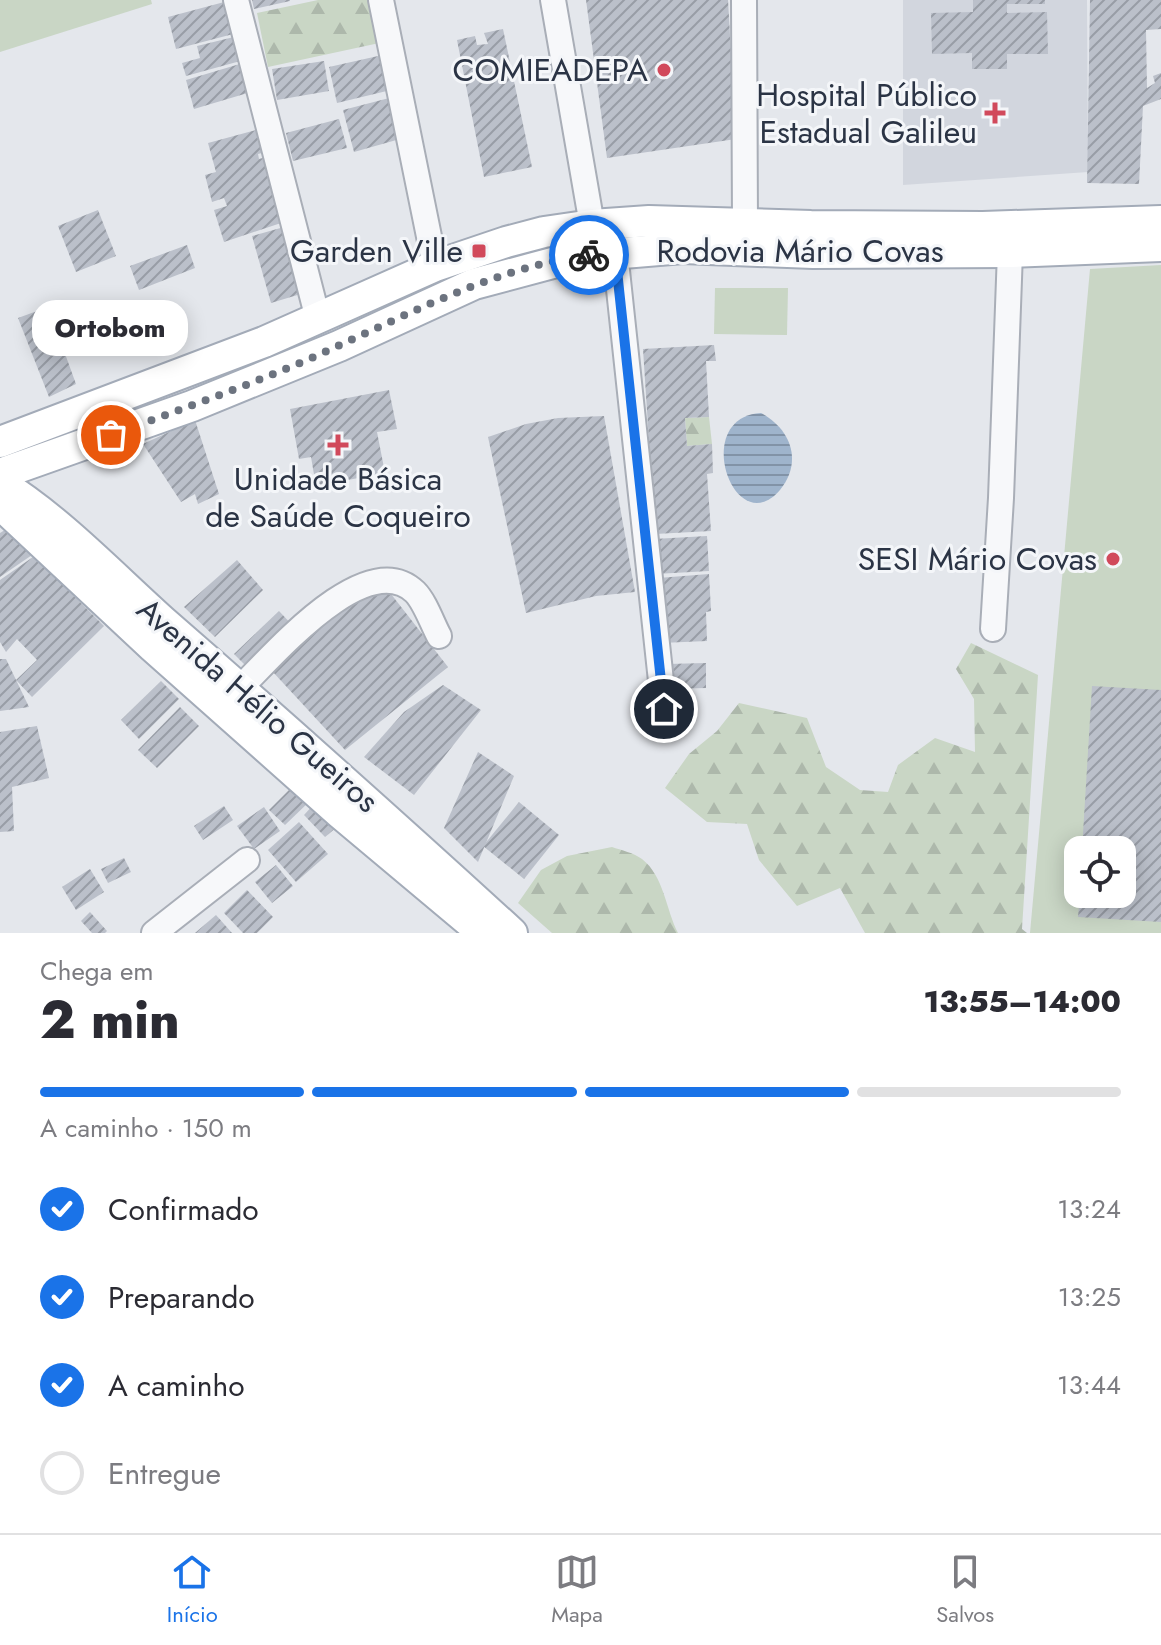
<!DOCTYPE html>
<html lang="pt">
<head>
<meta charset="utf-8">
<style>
	:root { --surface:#fff; --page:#f2f2f3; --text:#2b2b33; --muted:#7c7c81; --line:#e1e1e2; --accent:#1a73e8 }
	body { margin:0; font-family:Jost,sans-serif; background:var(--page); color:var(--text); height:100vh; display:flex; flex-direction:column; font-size:30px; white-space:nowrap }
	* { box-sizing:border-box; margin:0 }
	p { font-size:26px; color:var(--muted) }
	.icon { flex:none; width:44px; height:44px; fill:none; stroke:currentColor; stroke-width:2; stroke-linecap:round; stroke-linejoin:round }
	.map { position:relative; height:933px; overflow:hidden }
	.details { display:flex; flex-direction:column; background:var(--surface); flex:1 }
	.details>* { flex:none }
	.tools { position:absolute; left:1064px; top:836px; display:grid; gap:16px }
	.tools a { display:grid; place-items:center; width:72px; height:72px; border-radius:16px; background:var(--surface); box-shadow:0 4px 20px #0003; font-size:40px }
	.pin { position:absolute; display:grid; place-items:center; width:68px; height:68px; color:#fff; margin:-34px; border:4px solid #fff; border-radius:50%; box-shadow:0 2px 8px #0007 }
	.courier { position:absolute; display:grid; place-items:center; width:80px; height:80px; margin:-40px; border:6px solid #1a73e8; border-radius:50%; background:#fff; color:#222; box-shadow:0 2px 10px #0007 }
	.bubble { position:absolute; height:56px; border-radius:24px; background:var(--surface); box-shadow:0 4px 20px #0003; font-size:26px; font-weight:800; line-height:56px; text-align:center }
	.head em { font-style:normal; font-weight:800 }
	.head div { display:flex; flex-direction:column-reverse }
	.head { display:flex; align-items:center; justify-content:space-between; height:136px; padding:0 40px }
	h1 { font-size:52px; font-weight:800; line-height:60px }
	.bar { display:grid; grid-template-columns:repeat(4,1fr); gap:12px 8px; align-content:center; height:96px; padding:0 40px }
	.bar i { height:10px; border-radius:6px; background:var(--line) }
	.bar .current { background:var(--accent) }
	.bar p { grid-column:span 4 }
	ol { padding:0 40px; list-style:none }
	li { display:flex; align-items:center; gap:24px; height:88px }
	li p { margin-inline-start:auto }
	li .icon { padding:8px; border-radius:50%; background:var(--accent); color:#fff; stroke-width:4 }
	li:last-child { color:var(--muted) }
	li i { width:44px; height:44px; border:4px solid var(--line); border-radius:50% }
	.tab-bar { display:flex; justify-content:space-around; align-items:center; height:112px; border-top:2px solid var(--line); background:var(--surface); font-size:22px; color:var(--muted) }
	.tab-bar a { display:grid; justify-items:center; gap:4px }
	.tab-bar .current { color:var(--accent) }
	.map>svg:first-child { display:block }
	.built { fill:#d2d6de }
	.green { fill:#c9d6c5; fill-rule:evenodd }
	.forest { fill:url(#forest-firs) }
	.water { fill:url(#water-rules) }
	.building { fill:url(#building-hatch) }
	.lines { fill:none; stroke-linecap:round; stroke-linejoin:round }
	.minor-casing { stroke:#a9aeb7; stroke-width:28 }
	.major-casing { stroke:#a3abb8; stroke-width:34 }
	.minor { stroke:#f7f8fa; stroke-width:24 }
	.major { stroke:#fff; stroke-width:30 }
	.done { stroke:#6c737f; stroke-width:8; stroke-dasharray:0 14.4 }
	.route { stroke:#1a73e8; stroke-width:10 }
	.poi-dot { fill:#d1495b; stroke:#f4f6f9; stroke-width:3 }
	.labels { text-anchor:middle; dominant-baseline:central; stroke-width:6; stroke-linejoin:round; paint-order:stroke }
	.poi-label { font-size:32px; fill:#2b3445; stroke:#f4f6f9; text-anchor:end }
	.street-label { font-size:32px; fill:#2b3445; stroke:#f4f6f9 }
</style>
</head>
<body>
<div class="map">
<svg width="1161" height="933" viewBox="0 0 1161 933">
	<defs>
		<pattern id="forest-firs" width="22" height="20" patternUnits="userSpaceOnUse" patternTransform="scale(2)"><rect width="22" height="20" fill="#c9d6c5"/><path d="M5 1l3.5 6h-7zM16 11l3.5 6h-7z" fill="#adb8ab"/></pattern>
		<pattern id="water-rules" width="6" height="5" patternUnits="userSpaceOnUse" patternTransform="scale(2)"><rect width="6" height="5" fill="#9fb4cc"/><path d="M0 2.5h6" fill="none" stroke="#8293a7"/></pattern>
		<pattern id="building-hatch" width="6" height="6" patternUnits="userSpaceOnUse" patternTransform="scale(2)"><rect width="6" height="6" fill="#bbc0ca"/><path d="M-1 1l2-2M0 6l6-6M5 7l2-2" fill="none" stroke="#989da6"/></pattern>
	</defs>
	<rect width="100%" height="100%" fill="#e4e7ec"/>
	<polygon class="built" points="903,0 1087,0 1088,172 903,185"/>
	<g class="green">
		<polygon points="0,0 151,0 152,4 0,52"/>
		<path d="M1161 265V933H1030L1090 269ZM1078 850H1122V894H1078Z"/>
		<polygon points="715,288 788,288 787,335 714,334"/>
	</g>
	<g class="forest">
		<polygon points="318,0 375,0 384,42 268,67 257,13"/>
		<polygon points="709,417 712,444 687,446 685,418"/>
		<polygon points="971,643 1038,675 1022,929 1027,933 865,933 840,888 797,906 759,860 747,824 707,822 665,788 689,754 717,731 739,703 807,718 826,767 860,790 888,792 898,765 935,738 975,752 974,699 956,669"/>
		<path d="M612 847C621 850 634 853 642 859 664 876 666 910 678 933H552L518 903 541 870 567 856Z"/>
	</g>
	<path class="water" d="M761 413C791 429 803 462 780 490 734 543 690 417 761 413Z"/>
	<g class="building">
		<polygon points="252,0 290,0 290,1 254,9"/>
		<polygon points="586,0 728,0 736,139 607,158"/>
		<polygon points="973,0 1045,0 1045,4 1007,4 1007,13 1047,12 1048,54 1007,54 1007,69 972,69 972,53 932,54 931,13 973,12"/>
		<polygon points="1090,0 1161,0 1161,29 1146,30 1147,88 1155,83 1153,76 1161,73 1161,99 1143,106 1139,184 1087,183"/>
		<polygon points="228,1 237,33 176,49 168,17"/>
		<polygon points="503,29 532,167 484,177 457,40 475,36 477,45 488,44 484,33"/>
		<polygon points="238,36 244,60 186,76 182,63 200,58 197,46"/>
		<polygon points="387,54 395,89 337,103 329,67"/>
		<polygon points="324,61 329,91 277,100 272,69"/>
		<polygon points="243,63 251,92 194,109 186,80"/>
		<polygon points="397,96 407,137 354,152 343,110"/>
		<polygon points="339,119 347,148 293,161 286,133"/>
		<polygon points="260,129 266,152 258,154 259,159 266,157 284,222 224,242 214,210 227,206 224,198 212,202 205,175 216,172 208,143"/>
		<polygon points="98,210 116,256 76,272 58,226"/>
		<polygon points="284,227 304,293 271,303 252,236"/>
		<polygon points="187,245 195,268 139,290 130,266"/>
		<polygon points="48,307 76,384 49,397 18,318"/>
		<polygon points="714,345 716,361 706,361 709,417 685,418 687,446 712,444 713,473 707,474 711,531 655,534 643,349"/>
		<polygon points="389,390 397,429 377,432 385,473 316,486 311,457 299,459 290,409"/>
		<polygon points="604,416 635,592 596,596 526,613 488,437 526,424 558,418"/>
		<polygon points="195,420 219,494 198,504 195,494 181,502 143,444"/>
		<polygon points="8,528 32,555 0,577 0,533"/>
		<polygon points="707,536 709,571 656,574 654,539"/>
		<polygon points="33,557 51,573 56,569 76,592 73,595 104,626 32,697 16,680 37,660 17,639 6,652 0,642 0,580"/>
		<polygon points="237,560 263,590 215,637 184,607"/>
		<polygon points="709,574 711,611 706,612 707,641 661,643 658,578"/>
		<polygon points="384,585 448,667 345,750 272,671 334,615"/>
		<polygon points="279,611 295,628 251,671 234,654"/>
		<polygon points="0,659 6,659 29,707 0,711"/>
		<polygon points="706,663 706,688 668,689 667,664"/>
		<polygon points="161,681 179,699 139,739 121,720"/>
		<polygon points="443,685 481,710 414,795 364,757 404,712"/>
		<polygon points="1092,686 1161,690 1161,922 1078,917 1080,894 1122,894 1122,850 1082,850"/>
		<polygon points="180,707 199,726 157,768 138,750"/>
		<polygon points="37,726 49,778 12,787 14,831 0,832 0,732"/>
		<polygon points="478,752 514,776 478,862 444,828"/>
		<polygon points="295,784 311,800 285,825 269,810"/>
		<polygon points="519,802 559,835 524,879 483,846"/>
		<polygon points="314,804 337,827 325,837 304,815"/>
		<polygon points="224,806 233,820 203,840 194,826"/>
		<polygon points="264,807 280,831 254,849 237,826"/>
		<polygon points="299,822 328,854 296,882 268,850"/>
		<polygon points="124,858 131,872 108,883 101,869"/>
		<polygon points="276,865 293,886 272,903 255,882"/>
		<polygon points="90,869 104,892 76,910 62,887"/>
		<polygon points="247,890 273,917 257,933 243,933 224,913"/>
		<polygon points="90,912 107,931 105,933 92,933 81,921"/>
		<polygon points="216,915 232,933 195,933"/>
	</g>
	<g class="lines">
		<defs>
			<g id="minor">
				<polyline points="236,0 318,319"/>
				<polyline points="381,0 435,266"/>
				<polyline points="553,0 592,225"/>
				<polyline points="744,0 745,223"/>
				<polyline points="615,252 664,709"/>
				<polyline points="993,629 1001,498 1010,252"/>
				<path d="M240 688C272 657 366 545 415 592 425 602 432 623 439 636"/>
				<polyline points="154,933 247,860"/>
			</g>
			<g id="major">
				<polyline points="0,442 264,342 435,266 506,242 544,232 592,225 649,221 811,226 983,227 1161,221"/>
				<polyline points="0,474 192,406 339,346 474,284 575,257 683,248 813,253 1010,252 1161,246"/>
				<path d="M0 483C61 521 113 577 167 625 283 726 398 829 512 933"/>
				<polyline points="0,504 153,647 341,814 483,933"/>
			</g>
		</defs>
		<use href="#minor" class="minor-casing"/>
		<use href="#major" class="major-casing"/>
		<use href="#minor" class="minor"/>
		<use href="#major" class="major"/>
	</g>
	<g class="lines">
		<path class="done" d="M111 435C187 407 265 380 338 346 419 309 499 267 589 255"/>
		<polyline class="route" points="589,255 615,252 664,709"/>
	</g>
	<g class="poi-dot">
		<circle cx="664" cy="70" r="8"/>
		<path d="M991 101h8v8h8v8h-8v8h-8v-8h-8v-8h8z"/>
		<rect x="471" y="243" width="16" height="16" rx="4"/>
		<path d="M334 433h8v8h8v8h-8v8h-8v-8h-8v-8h8z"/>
		<circle cx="1113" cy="559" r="8"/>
	</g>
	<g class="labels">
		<g class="poi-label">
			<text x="648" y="70">COMIEADEPA</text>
			<text x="977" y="95">Hospital Público<tspan x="977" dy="37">Estadual Galileu</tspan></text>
			<text x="463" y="251">Garden Ville</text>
			<text x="338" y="479" text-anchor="middle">Unidade Básica<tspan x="338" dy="37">de Saúde Coqueiro</tspan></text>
			<text x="1097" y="559">SESI Mário Covas</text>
		</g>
		<g class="street-label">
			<text x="800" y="251">Rodovia Mário Covas</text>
			<text transform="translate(258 705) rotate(41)">Avenida Hélio Gueiros</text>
		</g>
	</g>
</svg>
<div class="tools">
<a><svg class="icon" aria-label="locate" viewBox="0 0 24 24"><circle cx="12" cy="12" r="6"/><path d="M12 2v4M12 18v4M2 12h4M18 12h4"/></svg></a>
</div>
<div class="pin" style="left:111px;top:435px;background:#ea580c"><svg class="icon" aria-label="bag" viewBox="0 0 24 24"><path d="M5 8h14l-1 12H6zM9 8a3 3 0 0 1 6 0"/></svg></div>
<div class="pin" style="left:664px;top:709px;background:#1f2937"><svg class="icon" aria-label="home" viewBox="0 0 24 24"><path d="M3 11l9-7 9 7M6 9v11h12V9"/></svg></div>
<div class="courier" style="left:589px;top:255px"><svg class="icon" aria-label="bike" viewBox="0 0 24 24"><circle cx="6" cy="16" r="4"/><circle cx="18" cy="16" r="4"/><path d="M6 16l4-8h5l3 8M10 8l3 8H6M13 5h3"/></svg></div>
<div class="bubble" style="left:32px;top:300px;width:156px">Ortobom</div>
</div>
<section class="details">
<div class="head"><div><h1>2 min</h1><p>Chega em</p></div><em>13:55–14:00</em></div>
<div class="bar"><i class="current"></i><i class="current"></i><i class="current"></i><i></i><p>A caminho · 150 m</p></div>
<ol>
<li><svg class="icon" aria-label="check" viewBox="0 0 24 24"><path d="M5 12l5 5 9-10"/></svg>Confirmado<p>13:24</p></li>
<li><svg class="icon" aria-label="check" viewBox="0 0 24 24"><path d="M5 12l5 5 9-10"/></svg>Preparando<p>13:25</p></li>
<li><svg class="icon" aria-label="check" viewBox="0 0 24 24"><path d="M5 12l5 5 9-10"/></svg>A caminho<p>13:44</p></li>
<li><i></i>Entregue</li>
</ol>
</section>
<nav class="tab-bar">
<a class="current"><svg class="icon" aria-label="home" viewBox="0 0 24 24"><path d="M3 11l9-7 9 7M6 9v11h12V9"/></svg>Início</a>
<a><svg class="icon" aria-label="map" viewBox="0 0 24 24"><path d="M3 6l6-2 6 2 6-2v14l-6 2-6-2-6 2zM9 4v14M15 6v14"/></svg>Mapa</a>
<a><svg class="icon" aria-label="saved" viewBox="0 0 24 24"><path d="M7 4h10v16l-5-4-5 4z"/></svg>Salvos</a>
</nav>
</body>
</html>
